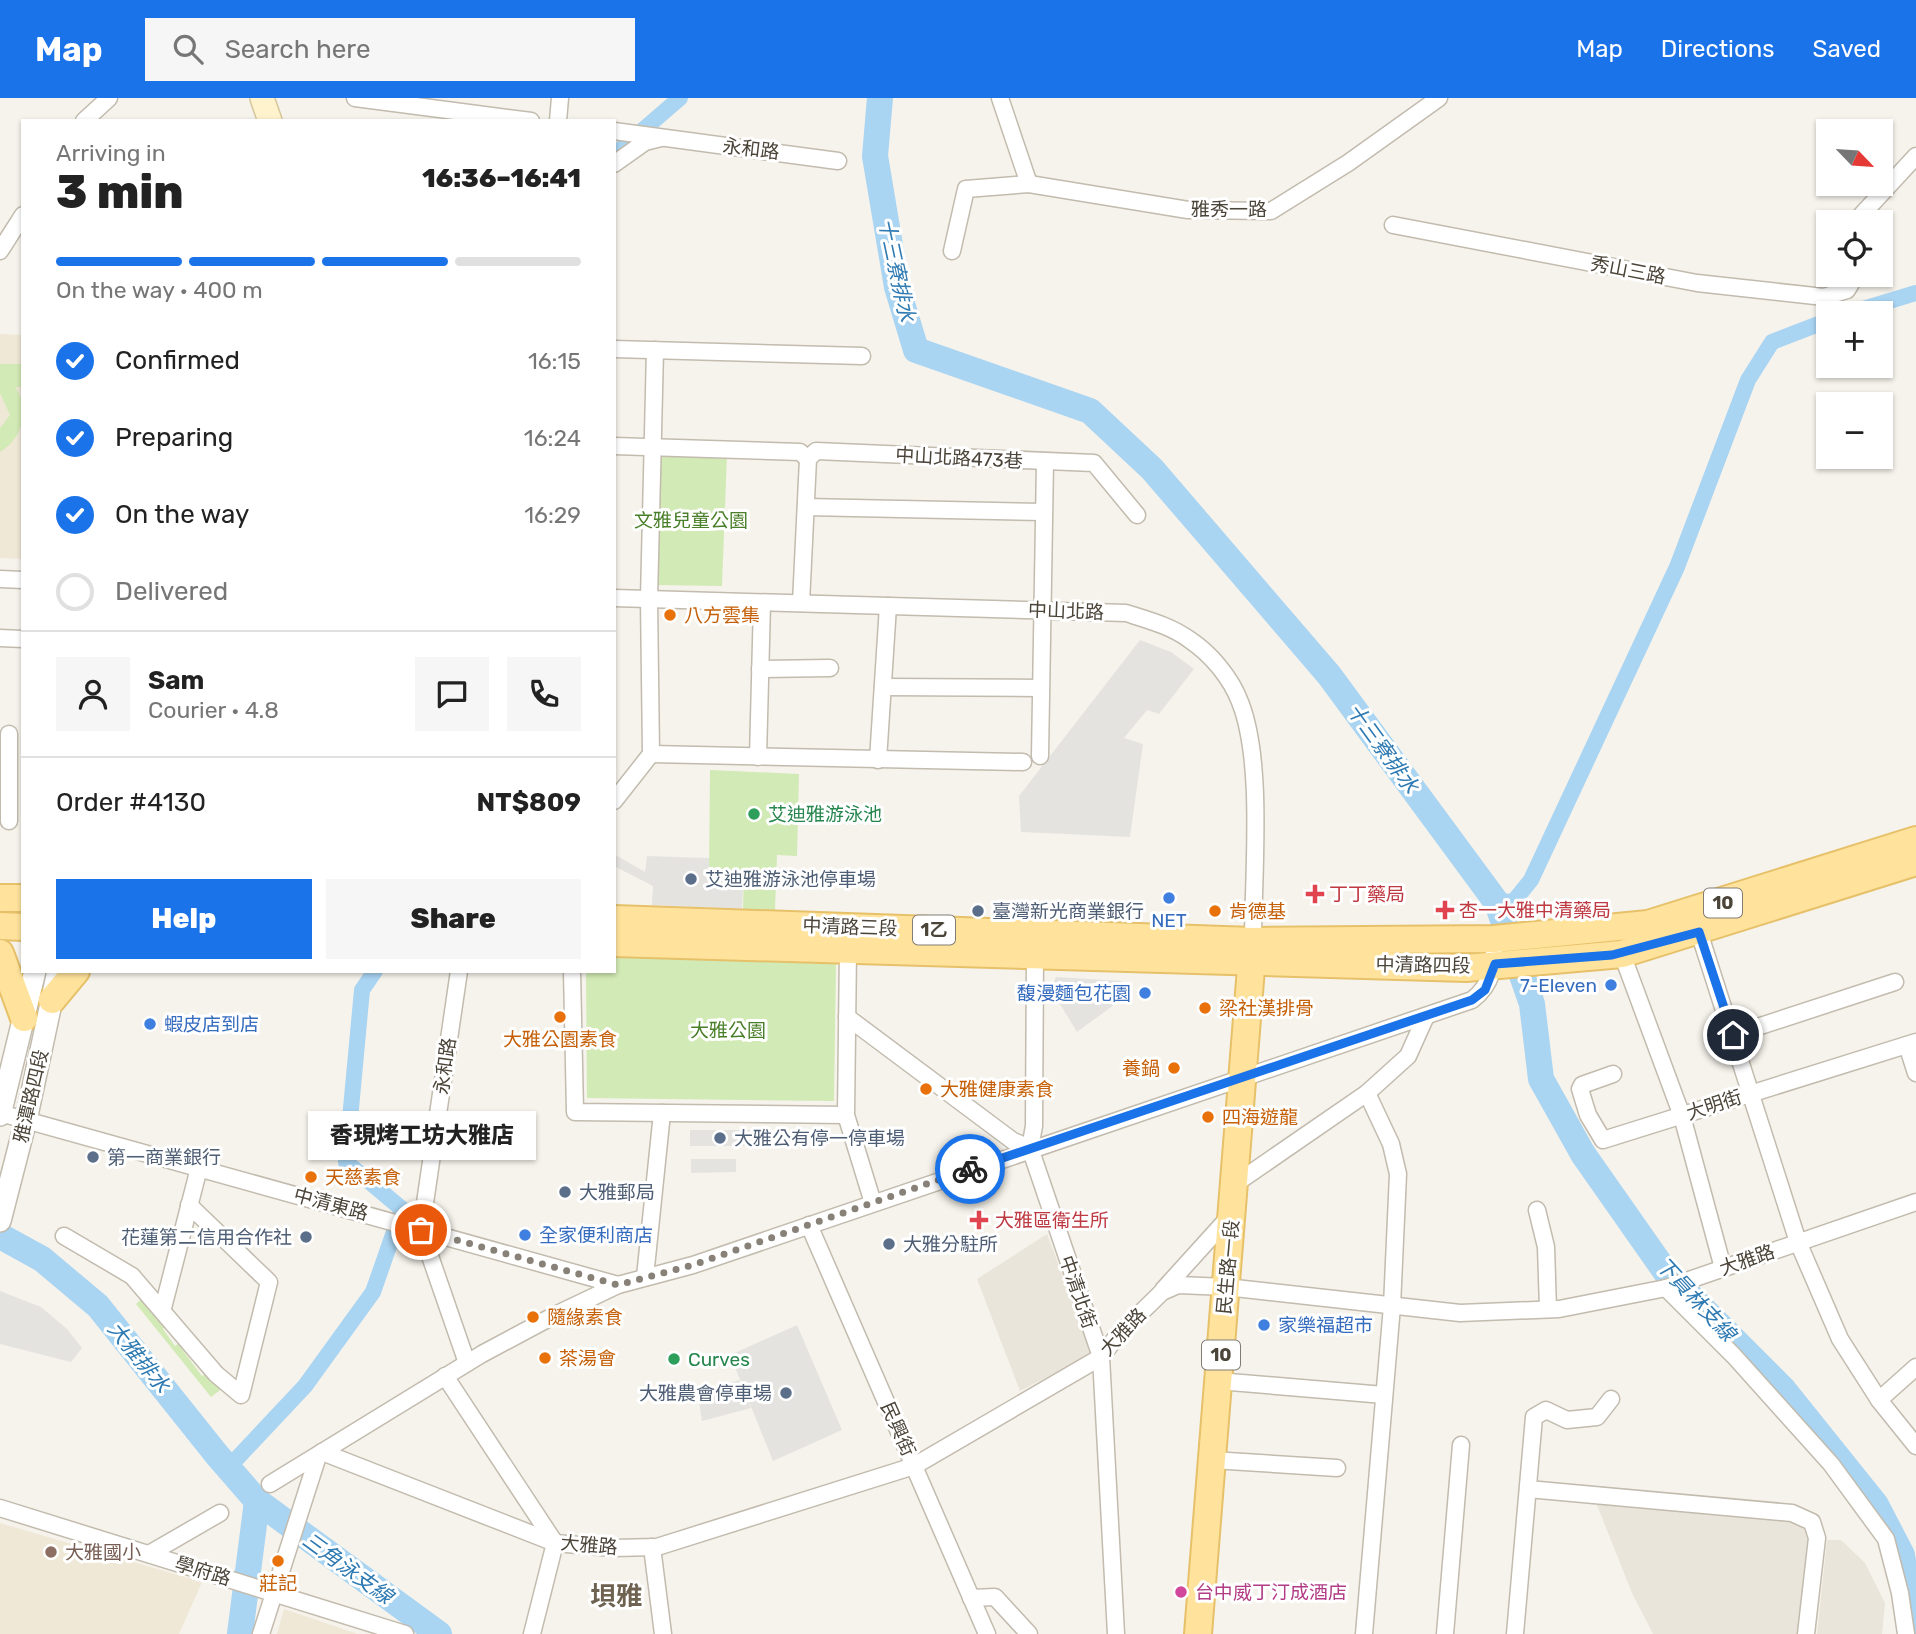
<!DOCTYPE html>
<html lang="en">
<head>
<meta charset="utf-8">
<style>
	:root { --surface:#fff; --page:#f6f6f6; --text:#222; --muted:#767676; --line:#e0e0e0; --accent:#1a73e8 }
	body { margin:0; font-family:Rubik,"Noto Sans TC",sans-serif; background:var(--page); color:var(--text); height:100vh; display:flex; flex-direction:column; font-size:26px; white-space:nowrap }
	* { box-sizing:border-box; margin:0 }
	p { font-size:23px; color:var(--muted) }
	.icon { flex:none; width:38px; height:38px; fill:none; stroke:currentColor; stroke-width:2; stroke-linecap:round; stroke-linejoin:round }
	.map { position:relative; flex:1; overflow:hidden }
	.drawer { position:absolute; left:21px; top:21px; width:595px; height:854px; display:flex; flex-direction:column; background:var(--surface); border-radius:0px; box-shadow:0 2px 5px #0004 }
	.drawer>* { flex:none }
	.needle { width:46px; rotate:115deg }
	.fabs { position:absolute; left:1816px; top:21px; display:grid; gap:14px }
	.fabs a { display:grid; place-items:center; width:77px; height:77px; border-radius:0px; background:var(--surface); box-shadow:0 2px 5px #0004; font-size:35px }
	.pin { position:absolute; display:grid; place-items:center; width:60px; height:60px; color:#fff; margin:-30px; border:4px solid #fff; border-radius:50%; box-shadow:0 2px 7px #0007 }
	.courier { position:absolute; display:grid; place-items:center; width:70px; height:70px; margin:-35px; border:5px solid #1a73e8; border-radius:50%; background:#fff; color:#222; box-shadow:0 2px 9px #0007 }
	.bubble { position:absolute; height:49px; border-radius:0px; background:var(--surface); box-shadow:0 2px 5px #0004; font-size:23px; font-weight:800; line-height:49px; text-align:center }
	.overview em { font-style:normal; font-weight:800 }
	.overview div { display:flex; flex-direction:column-reverse }
	.overview { display:flex; align-items:center; justify-content:space-between; height:119px; padding:0 35px }
	h1 { font-size:46px; font-weight:800; line-height:52px }
	.bar { display:grid; grid-template-columns:repeat(4,1fr); gap:10px 7px; align-content:center; height:84px; padding:0 35px }
	.bar i { height:9px; border-radius:5px; background:var(--line) }
	.bar .active { background:var(--accent) }
	.bar p { grid-column:span 4 }
	.line { display:flex; align-items:center; gap:18px; padding:0 35px; border-top:2px solid var(--line) }
	.line div { flex:1 }
	.round { display:grid; place-items:center; flex:none; width:74px; height:74px; border-radius:0px; background:var(--page) }
	ol { padding:0 35px; list-style:none }
	li { display:flex; align-items:center; gap:21px; height:77px }
	li p { margin-inline-start:auto }
	li .icon { padding:7px; border-radius:50%; background:var(--accent); color:#fff; stroke-width:4 }
	li:last-child { color:var(--muted) }
	li i { width:38px; height:38px; border:4px solid var(--line); border-radius:50% }
	.cta { display:flex; gap:14px; margin-top:auto; padding:14px 35px }
	.cta a { flex:1; height:80px; border-radius:0px; background:var(--accent); color:#fff; font-size:28px; font-weight:800; line-height:80px; text-align:center }
	.cta a+a { background:var(--page); color:var(--text) }
	header { display:flex; align-items:center; gap:42px; box-sizing:border-box; height:98px; padding:0 35px; background:var(--accent); color:#fff }
	header strong { font-size:33px }
	nav { display:flex; gap:38px; margin-inline-start:auto; font-size:24px }
	.search { width:490px; height:63px; background:var(--page); display:flex; align-items:center; gap:18px; box-sizing:border-box; padding:0 24px; border-radius:0px; color:var(--muted); font-size:26px }
	.map>svg:first-child { display:block }
	.residential { fill:#eae5da }
	.education { fill:#efe8d6 }
	.green { fill:#d2eab5 }
	.parking { fill:#e5e3e0 }
	.lines { fill:none; stroke-linecap:round; stroke-linejoin:round }
	.canal { stroke:#a9d4f2; stroke-width:16 }
	.river { stroke:#a9d4f2; stroke-width:26 }
	.minor-casing { stroke:#c2bbae; stroke-width:19 }
	.tertiary-casing { stroke:#c2bbae; stroke-width:24 }
	.secondary-casing { stroke:#d6c79b; stroke-width:26 }
	.primary-casing { stroke:#e6c16a; stroke-width:30 }
	.minor { stroke:#fff; stroke-width:16 }
	.tertiary { stroke:#fff; stroke-width:21 }
	.secondary { stroke:#fff3cd; stroke-width:23 }
	.primary { stroke:#ffe39c; stroke-width:26 }
	.done { stroke:#878178; stroke-width:7; stroke-dasharray:0 12.6 }
	.route { stroke:#1a73e8; stroke-width:9 }
	.food-dot { fill:#e8710a; stroke:#fff; stroke-width:2.5 }
	.leisure-dot { fill:#2e9e5b; stroke:#fff; stroke-width:2.5 }
	.service-dot { fill:#5c6f8a; stroke:#fff; stroke-width:2.5 }
	.health-dot { fill:#e0444e; stroke:#fff; stroke-width:2.5 }
	.shop-dot { fill:#3f7fe0; stroke:#fff; stroke-width:2.5 }
	.education-dot { fill:#8d6e63; stroke:#fff; stroke-width:2.5 }
	.hotel-dot { fill:#d1479c; stroke:#fff; stroke-width:2.5 }
	.labels { text-anchor:middle; dominant-baseline:central; stroke-width:6; stroke-linejoin:round; paint-order:stroke }
	.shield { fill:#fff; stroke:#817c74; stroke-width:2 }
	.shield-label { font-size:18px; font-weight:bold; fill:#4b4439 }
	.street-label { font-size:19px; fill:#4b4439; stroke:#fff }
	.park-label { font-size:19px; fill:#4a7f2a; stroke:#fff }
	.food-label { font-size:19px; fill:#c56008; stroke:#fff; text-anchor:start }
	.leisure-label { font-size:19px; fill:#27864d; stroke:#fff; text-anchor:start }
	.service-label { font-size:19px; fill:#4e5e75; stroke:#fff; text-anchor:start }
	.health-label { font-size:19px; fill:#be3a42; stroke:#fff; text-anchor:start }
	.shop-label { font-size:19px; fill:#366cbe; stroke:#fff; text-anchor:start }
	.education-label { font-size:19px; fill:#785e54; stroke:#fff; text-anchor:start }
	.hotel-label { font-size:19px; fill:#b23c85; stroke:#fff; text-anchor:start }
	.water-label { font-size:21px; font-style:italic; fill:#2e7ab2; stroke:#fff }
	.district-label { font-size:26px; font-weight:bold; fill:#6e6250; stroke:#fff }
</style>
</head>
<body>
<header>
<strong>Map</strong>
<div class="search"><svg class="icon" aria-label="search" viewBox="0 0 24 24"><circle cx="10" cy="10" r="6"/><path d="M15 15l6 6"/></svg>Search here</div>
<nav><a>Map</a><a>Directions</a><a>Saved</a></nav>
</header>
<div class="map">
<svg width="1916" height="1536" viewBox="0 0 1916 1536">
	<rect width="100%" height="100%" fill="#f6f3ec"/>
	<g class="residential">
		<polygon points="1047,1136 1092,1256 1020,1293 977,1181"/>
		<polygon points="1595,1402 1794,1422 1804,1426 1808,1435 1798,1536 1653,1536 1632,1495"/>
		<polygon points="1827,1442 1841,1442 1865,1465 1885,1505 1882,1536 1817,1536"/>
	</g>
	<g class="education">
		<polygon points="0,236 23,237 23,461 0,460"/>
		<polygon points="0,1425 202,1484 179,1536 0,1536"/>
		<polygon points="284,1511 358,1536 277,1536"/>
	</g>
	<g class="green">
		<path d="M0 266H23V289H15C31 311 23 340 0 354V330L10 317 0 295Z"/>
		<polygon points="659,355 727,357 722,488 655,487"/>
		<polygon points="710,672 799,676 797,758 777,757 775,812 743,811 744,772 709,771"/>
		<polygon points="614,859 836,865 834,1003 587,1000 586,873 614,873"/>
		<polygon points="147,1196 171,1222 163,1231 175,1248 178,1246 202,1278 211,1272 224,1289 211,1299 136,1206"/>
	</g>
	<g class="parking">
		<polygon points="1140,542 1171,554 1194,571 1159,616 1147,612 1124,640 1143,646 1130,739 1021,734 1019,698"/>
		<polygon points="614,756 645,774 647,758 709,760 709,771 744,773 742,811 652,807 653,788 614,768"/>
		<polygon points="1056,879 1122,883 1122,901 1077,934 1051,891"/>
		<rect x="690" y="1032" width="60" height="16"/>
		<polygon points="691,1061 736,1061 736,1074 691,1075"/>
		<polygon points="0,1193 41,1209 67,1231 82,1250 71,1264 0,1246"/>
		<polygon points="797,1227 842,1332 773,1363 730,1257"/>
		<polygon points="739,1282 751,1310 702,1323 698,1297"/>
	</g>
	<g class="lines">
		<g class="canal">
			<polyline points="614,57 680,0"/>
			<polyline points="1850,215 1916,195"/>
			<polyline points="1497,805 1514,803 1531,782 1677,469 1748,282 1772,244 1829,222"/>
			<polyline points="228,1370 305,1288 373,1194 402,1111 346,1064 362,892 375,873"/>
		</g>
		<g class="river">
			<polyline points="880,0 875,58 897,189 916,252 1090,313 1152,371 1329,577 1497,805 1532,906 1541,981 1583,1056 1665,1173 1783,1291 1876,1407 1902,1457 1915,1536"/>
			<polyline points="0,1138 42,1161 98,1208 217,1357 257,1403 439,1536"/>
			<polyline points="240,1536 257,1403"/>
		</g>
		<defs>
			<g id="minor">
				<polyline points="355,0 531,23"/>
				<polyline points="1000,0 1029,86"/>
				<polyline points="84,23 109,0"/>
				<polyline points="558,23 560,0"/>
				<polyline points="614,33 838,63"/>
				<polyline points="614,66 645,44 661,40"/>
				<polyline points="1855,124 1916,58"/>
				<polyline points="1393,127 1697,185 1824,199 1847,192 1856,177"/>
				<polyline points="0,153 23,117"/>
				<polyline points="952,153 966,91 1029,86 1188,112 1271,113 1348,65 1439,0"/>
				<polyline points="614,251 862,258"/>
				<polyline points="614,348 800,354 808,361"/>
				<polyline points="806,409 1043,414"/>
				<polyline points="0,481 23,482"/>
				<path d="M614 500 1126 515C1148 522 1171 528 1190 542 1211 556 1231 580 1240 604 1264 664 1253 777 1253 843"/>
				<polyline points="801,505 808,361 816,353 1094,365 1137,417"/>
				<polyline points="0,540 23,541"/>
				<polyline points="760,571 830,570"/>
				<polyline points="883,589 1040,590"/>
				<polyline points="651,656 649,501 655,252"/>
				<polyline points="651,656 1023,664"/>
				<polyline points="1040,658 1045,364"/>
				<polyline points="758,659 762,505"/>
				<polyline points="878,662 888,508"/>
				<polyline points="614,703 651,656"/>
				<polyline points="9,723 9,636"/>
				<polyline points="1699,834 1798,1144 1840,1241 1879,1302 1916,1348"/>
				<polyline points="848,851 846,1017 873,1105"/>
				<polyline points="1035,856 1034,1028 1030,1050 1101,1259 1116,1536"/>
				<polyline points="1622,856 1682,1018 1723,1170"/>
				<polyline points="459,873 421,1132 467,1265"/>
				<polyline points="572,873 575,1014 846,1017"/>
				<polyline points="847,919 1013,1043 1030,1050"/>
				<polyline points="1733,937 1895,884"/>
				<polyline points="1907,947 1916,975"/>
				<polyline points="1613,976 1582,987 1580,991 1588,1017 1603,1042 1916,944"/>
				<polyline points="0,1015 618,1187"/>
				<polyline points="1235,1086 1367,995 1408,958 1426,918"/>
				<polyline points="1537,1112 1546,1149 1548,1211"/>
				<polyline points="809,1127 987,1536"/>
				<polyline points="64,1138 132,1178 216,1276 241,1297 269,1184 189,1107"/>
				<polyline points="645,1179 662,1015"/>
				<polyline points="1666,1190 1734,1258 1831,1366 1886,1441 1900,1495 1906,1536"/>
				<polyline points="1163,1192 1230,1118"/>
				<polyline points="163,1210 199,1070"/>
				<polyline points="445,1278 555,1445 532,1536"/>
				<polyline points="1218,1283 1384,1297"/>
				<polyline points="1879,1302 1916,1269"/>
				<polyline points="322,1354 555,1445 613,1450 657,1449 914,1368 1101,1259 1118,1237 1162,1194 1178,1187 1226,1189 1460,1215 1559,1211 1666,1190 1916,1104"/>
				<polyline points="1212,1362 1337,1370"/>
				<path d="M270 1386 482 1256 555 1217 618 1187 693 1167 1472 902C1493 886 1495 866 1494 841"/>
				<polyline points="1528,1391 1792,1415 1812,1424 1817,1440 1806,1536"/>
				<polyline points="0,1410 405,1536"/>
				<polyline points="652,1449 663,1536"/>
				<polyline points="149,1456 220,1415"/>
				<polyline points="971,1500 995,1499 1029,1536"/>
				<polyline points="261,1536 318,1358"/>
				<polyline points="1364,1536 1392,1208 1398,1076 1391,1046 1367,995"/>
				<polyline points="1445,1536 1461,1347"/>
				<polyline points="1515,1536 1534,1319 1546,1312 1567,1322 1597,1319 1611,1301"/>
			</g>
			<g id="tertiary">
				<polyline points="0,1017 35,873"/>
				<polyline points="0,1123 26,1022 58,873"/>
			</g>
			<polyline id="secondary" points="262,0 270,23"/>
			<g id="primary">
				<polyline points="0,800 23,800"/>
				<polyline points="614,821 1253,843 1494,841 1648,826 1916,742"/>
				<polyline points="0,828 23,829"/>
				<polyline points="614,845 1466,870 1622,856 1916,764"/>
				<polyline points="0,855 24,920"/>
				<polyline points="52,902 76,873"/>
				<polyline points="1198,1536 1253,845"/>
			</g>
		</defs>
		<use href="#minor" class="minor-casing"/>
		<use href="#tertiary" class="tertiary-casing"/>
		<use href="#secondary" class="secondary-casing"/>
		<use href="#primary" class="primary-casing"/>
		<use href="#minor" class="minor"/>
		<use href="#tertiary" class="tertiary"/>
		<use href="#secondary" class="secondary"/>
		<use href="#primary" class="primary"/>
	</g>
	<g class="lines">
		<polyline class="done" points="421,1132 618,1187 693,1167 970,1071"/>
		<polyline class="route" points="970,1071 1472,902 1485,892 1495,866 1612,857 1699,834 1733,937"/>
	</g>
	<g class="food-dot">
		<circle cx="670" cy="517" r="7"/>
		<circle cx="1215" cy="813" r="7"/>
		<circle cx="1205" cy="910" r="7"/>
		<circle cx="560" cy="919" r="7"/>
		<circle cx="1174" cy="970" r="7"/>
		<circle cx="926" cy="991" r="7"/>
		<circle cx="1208" cy="1019" r="7"/>
		<circle cx="311" cy="1079" r="7"/>
		<circle cx="533" cy="1219" r="7"/>
		<circle cx="545" cy="1260" r="7"/>
		<circle cx="278" cy="1463" r="7"/>
	</g>
	<g class="leisure-dot">
		<circle cx="754" cy="716" r="7"/>
		<circle cx="674" cy="1261" r="7"/>
	</g>
	<g class="service-dot">
		<circle cx="691" cy="781" r="7"/>
		<circle cx="978" cy="813" r="7"/>
		<circle cx="720" cy="1040" r="7"/>
		<circle cx="93" cy="1059" r="7"/>
		<circle cx="565" cy="1094" r="7"/>
		<circle cx="306" cy="1139" r="7"/>
		<circle cx="889" cy="1146" r="7"/>
		<circle cx="786" cy="1295" r="7"/>
	</g>
	<g class="health-dot">
		<path d="M1311.5 785.5h7v7h7v7h-7v7h-7v-7h-7v-7h7z"/>
		<path d="M1441.5 801.5h7v7h7v7h-7v7h-7v-7h-7v-7h7z"/>
		<path d="M975.5 1111.5h7v7h7v7h-7v7h-7v-7h-7v-7h7z"/>
	</g>
	<g class="shop-dot">
		<circle cx="1169" cy="800" r="7"/>
		<circle cx="1611" cy="887" r="7"/>
		<circle cx="1145" cy="895" r="7"/>
		<circle cx="150" cy="926" r="7"/>
		<circle cx="525" cy="1137" r="7"/>
		<circle cx="1264" cy="1227" r="7"/>
	</g>
	<circle class="education-dot" cx="51" cy="1454" r="7"/>
	<circle class="hotel-dot" cx="1181" cy="1494" r="7"/>
	<g class="labels">
		<g class="shield">
			<rect x="1704" y="790.5" width="38" height="29" rx="5"/>
			<rect x="913" y="817.5" width="42" height="29" rx="5"/>
			<rect x="1202" y="1242.5" width="38" height="29" rx="5"/>
		</g>
		<g class="shield-label">
			<text x="1723" y="805">10</text>
			<text x="934" y="832">1乙</text>
			<text x="1221" y="1257">10</text>
		</g>
		<g class="street-label">
			<text transform="translate(751 51) rotate(7)">永和路</text>
			<text x="1229" y="111">雅秀一路</text>
			<text transform="translate(1628 172) rotate(11)">秀山三路</text>
			<text transform="translate(959 360) rotate(3)">中山北路473巷</text>
			<text transform="translate(1066 513) rotate(2)">中山北路</text>
			<text transform="translate(850 829) rotate(2)">中清路三段</text>
			<text transform="translate(1423 867) rotate(1)">中清路四段</text>
			<text transform="translate(445 968) rotate(-82)">永和路</text>
			<text transform="translate(31 998) rotate(-77)">雅潭路四段</text>
			<text transform="translate(1714 1007) rotate(-18)">大明街</text>
			<text transform="translate(331 1106) rotate(15)">中清東路</text>
			<text transform="translate(1747 1162) rotate(-19)">大雅路</text>
			<text transform="translate(1228 1169) rotate(-85)">民生路一段</text>
			<text transform="translate(1078 1194) rotate(71)">中清北街</text>
			<text transform="translate(1123 1234) rotate(-47)">大雅路</text>
			<text transform="translate(898 1331) rotate(66)">民興街</text>
			<text transform="translate(589 1447) rotate(5)">大雅路</text>
			<text transform="translate(203 1473) rotate(17)">學府路</text>
		</g>
		<g class="park-label">
			<text x="691" y="422">文雅兒童公園</text>
			<text x="728" y="932">大雅公園</text>
		</g>
		<g class="food-label">
			<text x="684" y="517">八方雲集</text>
			<text x="1229" y="813">肯德基</text>
			<text x="1219" y="910">梁社漢排骨</text>
			<text x="560" y="941" text-anchor="middle">大雅公園素食</text>
			<text x="1160" y="970" text-anchor="end">養鍋</text>
			<text x="940" y="991">大雅健康素食</text>
			<text x="1222" y="1019">四海遊龍</text>
			<text x="325" y="1079">天慈素食</text>
			<text x="547" y="1219">隨緣素食</text>
			<text x="559" y="1260">茶湯會</text>
			<text x="278" y="1485" text-anchor="middle">莊記</text>
		</g>
		<g class="leisure-label">
			<text x="768" y="716">艾迪雅游泳池</text>
			<text x="688" y="1261">Curves</text>
		</g>
		<g class="service-label">
			<text x="705" y="781">艾迪雅游泳池停車場</text>
			<text x="992" y="813">臺灣新光商業銀行</text>
			<text x="734" y="1040">大雅公有停一停車場</text>
			<text x="107" y="1059">第一商業銀行</text>
			<text x="579" y="1094">大雅郵局</text>
			<text x="292" y="1139" text-anchor="end">花蓮第二信用合作社</text>
			<text x="903" y="1146">大雅分駐所</text>
			<text x="772" y="1295" text-anchor="end">大雅農會停車場</text>
		</g>
		<g class="health-label">
			<text x="1329" y="796">丁丁藥局</text>
			<text x="1459" y="812">杏一大雅中清藥局</text>
			<text x="995" y="1122">大雅區衛生所</text>
		</g>
		<g class="shop-label">
			<text x="1169" y="822" text-anchor="middle">NET</text>
			<text x="1597" y="887" text-anchor="end">7-Eleven</text>
			<text x="1131" y="895" text-anchor="end">馥漫麵包花園</text>
			<text x="164" y="926">蝦皮店到店</text>
			<text x="539" y="1137">全家便利商店</text>
			<text x="1278" y="1227">家樂福超市</text>
		</g>
		<g class="education-label">
			<text x="65" y="1454">大雅國小</text>
		</g>
		<g class="hotel-label">
			<text x="1195" y="1494">台中威丁汀成酒店</text>
		</g>
		<g class="water-label">
			<text transform="translate(897 172) rotate(78)">十三寮排水</text>
			<text transform="translate(1383 650) rotate(54)">十三寮排水</text>
			<text transform="translate(1696 1201) rotate(47)">下員林支線</text>
			<text transform="translate(139 1259) rotate(51)">大雅排水</text>
			<text transform="translate(348 1470) rotate(36)">三角泳支線</text>
		</g>
		<g class="district-label">
			<text x="616" y="1498">垻雅</text>
		</g>
	</g>
</svg>
<div class="fabs">
<a><svg class="needle" viewBox="-14 -14 28 28"><path d="M0-13l5 13h-10z" fill="#e53935"/><path d="M0 13l5-13h-10z" fill="#767676"/></svg></a>
<a><svg class="icon" aria-label="locate" viewBox="0 0 24 24"><circle cx="12" cy="12" r="6"/><path d="M12 2v4M12 18v4M2 12h4M18 12h4"/></svg></a>
<a>+</a>
<a>−</a>
</div>
<div class="pin" style="left:421px;top:1132px;background:#ea580c"><svg class="icon" aria-label="bag" viewBox="0 0 24 24"><path d="M5 8h14l-1 12H6zM9 8a3 3 0 0 1 6 0"/></svg></div>
<div class="pin" style="left:1733px;top:937px;background:#1f2937"><svg class="icon" aria-label="home" viewBox="0 0 24 24"><path d="M3 11l9-7 9 7M6 9v11h12V9"/></svg></div>
<div class="courier" style="left:970px;top:1071px"><svg class="icon" aria-label="bike" viewBox="0 0 24 24"><circle cx="6" cy="16" r="4"/><circle cx="18" cy="16" r="4"/><path d="M6 16l4-8h5l3 8M10 8l3 8H6M13 5h3"/></svg></div>
<div class="bubble" style="left:308px;top:1013px;width:228px">香現烤工坊大雅店</div>
<section class="drawer">
<div class="overview"><div><h1>3 min</h1><p>Arriving in</p></div><em>16:36–16:41</em></div>
<div class="bar"><i class="active"></i><i class="active"></i><i class="active"></i><i></i><p>On the way · 400 m</p></div>
<ol>
<li><svg class="icon" aria-label="check" viewBox="0 0 24 24"><path d="M5 12l5 5 9-10"/></svg>Confirmed<p>16:15</p></li>
<li><svg class="icon" aria-label="check" viewBox="0 0 24 24"><path d="M5 12l5 5 9-10"/></svg>Preparing<p>16:24</p></li>
<li><svg class="icon" aria-label="check" viewBox="0 0 24 24"><path d="M5 12l5 5 9-10"/></svg>On the way<p>16:29</p></li>
<li><i></i>Delivered</li>
</ol>
<div class="line" style="height:126px"><a class="round"><svg class="icon" aria-label="person" viewBox="0 0 24 24"><circle cx="12" cy="8" r="4"/><path d="M4 21q1-7 8-7t8 7"/></svg></a><div><b>Sam</b><p>Courier · 4.8</p></div><a class="round"><svg class="icon" aria-label="chat" viewBox="0 0 24 24"><path d="M4 5h16v11H9l-5 4z"/></svg></a><a class="round"><svg class="icon" aria-label="phone" viewBox="0 0 24 24"><path d="M5 4h4l2 5-3 2q2 4 5 5l2-3 5 2v4C11 20 4 13 5 4z"/></svg></a></div>
<div class="line" style="height:91px"><div>Order #4130</div><b>NT$809</b></div>
<div class="cta"><a>Help</a><a>Share</a></div>
</section>
</div>
</body>
</html>
